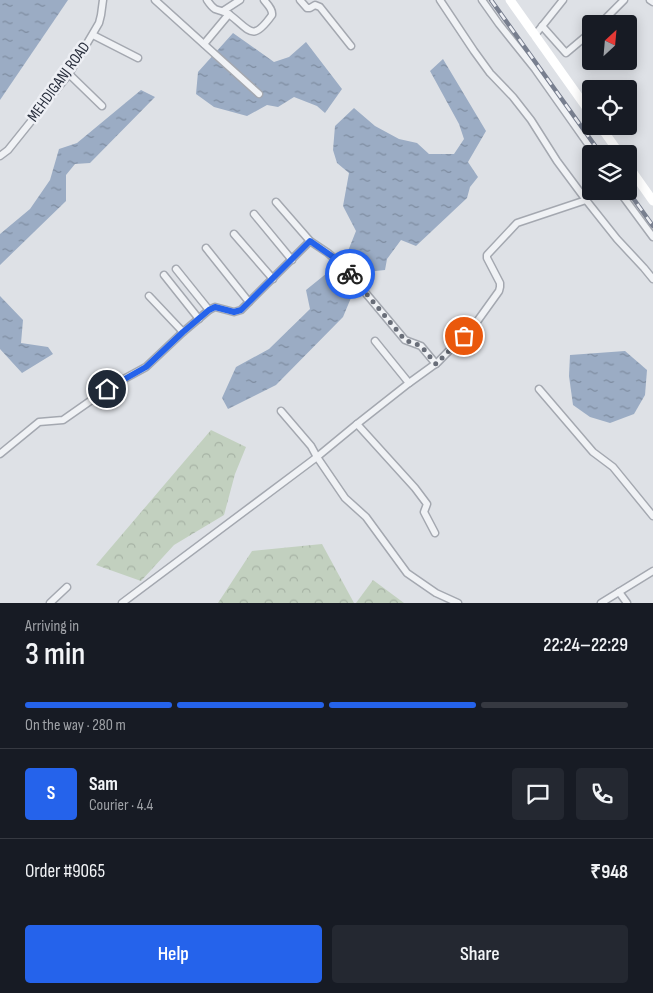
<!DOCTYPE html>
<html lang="en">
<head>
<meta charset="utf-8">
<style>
	:root { --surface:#171b24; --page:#242831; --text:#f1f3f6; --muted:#9ea1a6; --line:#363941; --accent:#2563eb }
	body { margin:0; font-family:"Sofia Sans Condensed",sans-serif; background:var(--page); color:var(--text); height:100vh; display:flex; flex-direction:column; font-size:19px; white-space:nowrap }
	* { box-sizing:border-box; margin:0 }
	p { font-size:16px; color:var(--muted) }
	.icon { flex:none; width:28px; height:28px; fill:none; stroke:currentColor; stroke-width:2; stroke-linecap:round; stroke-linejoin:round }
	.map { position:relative; height:603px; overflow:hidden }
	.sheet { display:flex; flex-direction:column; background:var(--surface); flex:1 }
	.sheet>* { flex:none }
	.needle { width:32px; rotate:26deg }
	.controls { position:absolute; left:582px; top:15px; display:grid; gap:10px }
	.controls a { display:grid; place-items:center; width:55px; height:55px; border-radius:5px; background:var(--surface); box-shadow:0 2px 12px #0003; font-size:25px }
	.pin { position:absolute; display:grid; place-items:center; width:42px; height:42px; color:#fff; margin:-21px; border:2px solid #fff; border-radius:50%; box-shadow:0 1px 5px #0007 }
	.courier { position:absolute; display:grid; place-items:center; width:50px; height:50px; margin:-25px; border:4px solid #2563eb; border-radius:50%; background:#fff; color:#222; box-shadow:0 1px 6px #0007 }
	.head em { font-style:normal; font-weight:600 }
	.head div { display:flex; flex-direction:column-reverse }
	.head { display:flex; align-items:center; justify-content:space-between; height:85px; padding:0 25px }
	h1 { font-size:32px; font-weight:600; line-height:38px }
	.bar { display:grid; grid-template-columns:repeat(4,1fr); gap:8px 5px; align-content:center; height:60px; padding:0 25px }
	.bar i { height:6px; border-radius:4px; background:var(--line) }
	.bar .current { background:var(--accent) }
	.bar p { grid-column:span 4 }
	.line { display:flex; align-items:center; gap:12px; padding:0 25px; border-top:1px solid var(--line) }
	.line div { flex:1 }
	.round { display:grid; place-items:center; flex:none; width:52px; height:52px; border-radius:5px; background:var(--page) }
	.button { display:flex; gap:10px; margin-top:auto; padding:10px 25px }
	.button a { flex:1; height:58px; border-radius:5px; background:var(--accent); color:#fff; font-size:20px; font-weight:600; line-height:58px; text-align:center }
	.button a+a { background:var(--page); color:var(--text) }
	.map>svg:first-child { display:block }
	.forest { fill:url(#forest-crowns) }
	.water { fill:url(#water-ripples) }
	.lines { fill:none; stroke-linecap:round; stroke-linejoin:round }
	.street-casing { stroke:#a4a8b0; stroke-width:9 }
	.street { stroke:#f0f2f5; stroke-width:6 }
	.secondary { stroke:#fff; stroke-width:9 }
	.rail-casing { stroke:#787f8f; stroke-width:4.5 }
	.rail { stroke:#edeff4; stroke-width:2.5; stroke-dasharray:8; stroke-linecap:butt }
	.done { stroke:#686d78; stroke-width:5; stroke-dasharray:0 9 }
	.route { stroke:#2563eb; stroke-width:6 }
	.labels { text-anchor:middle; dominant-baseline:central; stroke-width:5; stroke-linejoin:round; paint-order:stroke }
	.street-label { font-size:16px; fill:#282e3c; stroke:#edeff4 }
</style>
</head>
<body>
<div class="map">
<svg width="653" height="603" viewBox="0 0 653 603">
	<defs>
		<pattern id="forest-crowns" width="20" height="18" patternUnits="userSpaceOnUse" patternTransform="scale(1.25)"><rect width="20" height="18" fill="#c2d0bf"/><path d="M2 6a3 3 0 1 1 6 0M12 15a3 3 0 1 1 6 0" fill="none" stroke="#a7b3a5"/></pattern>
		<pattern id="water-ripples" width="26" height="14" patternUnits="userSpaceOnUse" patternTransform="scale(1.25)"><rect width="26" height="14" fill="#9bacc4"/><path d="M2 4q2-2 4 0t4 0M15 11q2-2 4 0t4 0" fill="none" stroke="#7e8ca0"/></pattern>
	</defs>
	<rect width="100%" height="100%" fill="#dee1e6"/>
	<g class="forest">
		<polygon points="211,430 246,447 235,474 224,515 174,545 141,581 96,565"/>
		<polygon points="322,544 354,603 218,603 252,551"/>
		<polygon points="373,580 404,603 356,603"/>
	</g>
	<g class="water">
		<polygon points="0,0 68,0 0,100"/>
		<polygon points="233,33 274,62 289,57 306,42 342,89 325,113 317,106 294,97 278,107 267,105 247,116 214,107 196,94 198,72"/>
		<polygon points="443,59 486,131 468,162 478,177 470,187 467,198 416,246 401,240 387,259 385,270 366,272 348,251 356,231 343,206 349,173 337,163 333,150 335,126 354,108 375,126 399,139 417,143 429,154 454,154 464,139 459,124 430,71"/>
		<polygon points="141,90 155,97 90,163 75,164 66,175 66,201 0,265 0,234 30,209 50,180 59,149 77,143"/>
		<polygon points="327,273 343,276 353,293 343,317 276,385 228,409 222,398 236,367 269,349 310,309 306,290"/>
		<polygon points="0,296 23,320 21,343 48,347 53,354 22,373 0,349"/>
		<polygon points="625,351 647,370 645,395 634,414 610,423 590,417 573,405 569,376 570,355"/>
	</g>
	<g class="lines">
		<defs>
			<g id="street">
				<polyline points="155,0 259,94"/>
				<path d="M207 0C209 3 212 7 215 9 220 11 225 11 230 15 250 30 252 43 272 15 273 9 267 4 264 0"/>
				<polyline points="300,0 307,8 310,8 315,5 320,7 351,46"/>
				<polyline points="440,0 474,51 490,73 513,97 531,120 557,161 586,200 617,239 644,268 653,279"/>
				<polyline points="482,0 499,24 535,69 595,154"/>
				<polyline points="650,0 653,2"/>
				<polyline points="223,11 240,0"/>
				<polyline points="600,24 624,0"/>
				<polyline points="542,26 566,53 591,32"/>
				<polyline points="93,35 138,58"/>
				<polyline points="535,35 563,0"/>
				<polyline points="204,44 229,14"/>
				<polyline points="69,74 102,106"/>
				<polyline points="0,156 8,150 69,74 99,23 101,15 103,0"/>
				<polyline points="619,191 653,237"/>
				<polyline points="276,202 310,241 328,253 343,266 405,340 421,346 436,364"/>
				<polyline points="254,214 292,260"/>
				<polyline points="234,234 273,279"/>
				<polyline points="206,248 249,302"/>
				<polyline points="176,269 209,310"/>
				<polyline points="164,275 199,319"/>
				<polyline points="149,296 183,332"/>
				<polyline points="375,341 409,383"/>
				<polyline points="539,389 593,452 613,467 653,516"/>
				<polyline points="281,411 311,446 317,457 345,498 366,517 407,573 436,593 458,603"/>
				<polyline points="357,424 415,488 427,504 424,512 435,533"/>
				<polyline points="0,454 39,422 63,420 113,385 146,367 183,332 209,310 215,307 234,312 241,310 310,241"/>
				<polyline points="619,592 627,603"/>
				<polyline points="50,603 67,587"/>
				<polyline points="122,603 317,457 357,424 409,383 438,362 476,323 499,291 500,287 500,283 487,258 487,255 517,223 586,200"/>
				<polyline points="601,603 653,571"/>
			</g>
		</defs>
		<use href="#street" class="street-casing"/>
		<use href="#street" class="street"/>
		<g class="secondary">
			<polyline points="510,0 591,114"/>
			<polyline points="600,126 620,154"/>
			<polyline points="629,167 653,201"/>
		</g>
		<defs>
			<g id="rail">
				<polyline points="491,0 601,154"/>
				<polyline points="628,191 653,226"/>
			</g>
		</defs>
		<use href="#rail" class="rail-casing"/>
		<use href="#rail" class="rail"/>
	</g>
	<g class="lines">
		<polyline class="done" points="350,274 405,340 421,346 436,364 464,336"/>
		<polyline class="route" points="107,389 146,367 183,332 209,310 215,307 234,312 241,310 310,241 336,259 350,274"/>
	</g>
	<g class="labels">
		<g class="street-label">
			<text transform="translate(59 82) rotate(-54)">MEHDIGANJ ROAD</text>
		</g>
	</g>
</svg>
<div class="controls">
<a><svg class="needle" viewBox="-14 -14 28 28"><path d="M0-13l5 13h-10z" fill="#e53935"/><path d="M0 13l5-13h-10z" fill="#9ea1a6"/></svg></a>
<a><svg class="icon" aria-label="locate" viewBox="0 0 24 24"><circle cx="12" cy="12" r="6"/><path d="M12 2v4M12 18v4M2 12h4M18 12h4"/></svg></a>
<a><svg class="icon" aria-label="layers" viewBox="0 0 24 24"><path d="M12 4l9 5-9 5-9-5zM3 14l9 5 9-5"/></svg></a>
</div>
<div class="pin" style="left:464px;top:336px;background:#ea580c"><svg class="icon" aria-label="bag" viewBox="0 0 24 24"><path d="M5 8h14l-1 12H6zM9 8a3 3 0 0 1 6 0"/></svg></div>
<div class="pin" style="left:107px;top:389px;background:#1f2937"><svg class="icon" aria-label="home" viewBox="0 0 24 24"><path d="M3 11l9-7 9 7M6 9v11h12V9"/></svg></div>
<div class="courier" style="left:350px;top:274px"><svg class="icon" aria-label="bike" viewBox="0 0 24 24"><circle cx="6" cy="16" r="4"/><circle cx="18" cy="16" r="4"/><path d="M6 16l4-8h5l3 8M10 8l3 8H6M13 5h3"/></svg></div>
</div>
<section class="sheet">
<div class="head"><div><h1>3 min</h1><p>Arriving in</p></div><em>22:24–22:29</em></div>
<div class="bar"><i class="current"></i><i class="current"></i><i class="current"></i><i></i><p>On the way · 280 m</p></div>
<div class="line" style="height:90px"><b class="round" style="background:var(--accent);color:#fff">S</b><div><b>Sam</b><p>Courier · 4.4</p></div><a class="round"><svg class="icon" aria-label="chat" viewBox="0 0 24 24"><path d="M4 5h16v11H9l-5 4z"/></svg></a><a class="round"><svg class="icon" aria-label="phone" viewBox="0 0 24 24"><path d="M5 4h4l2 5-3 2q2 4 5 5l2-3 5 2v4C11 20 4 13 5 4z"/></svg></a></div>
<div class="line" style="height:65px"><div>Order #9065</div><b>₹948</b></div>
<div class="button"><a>Help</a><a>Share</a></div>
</section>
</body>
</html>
